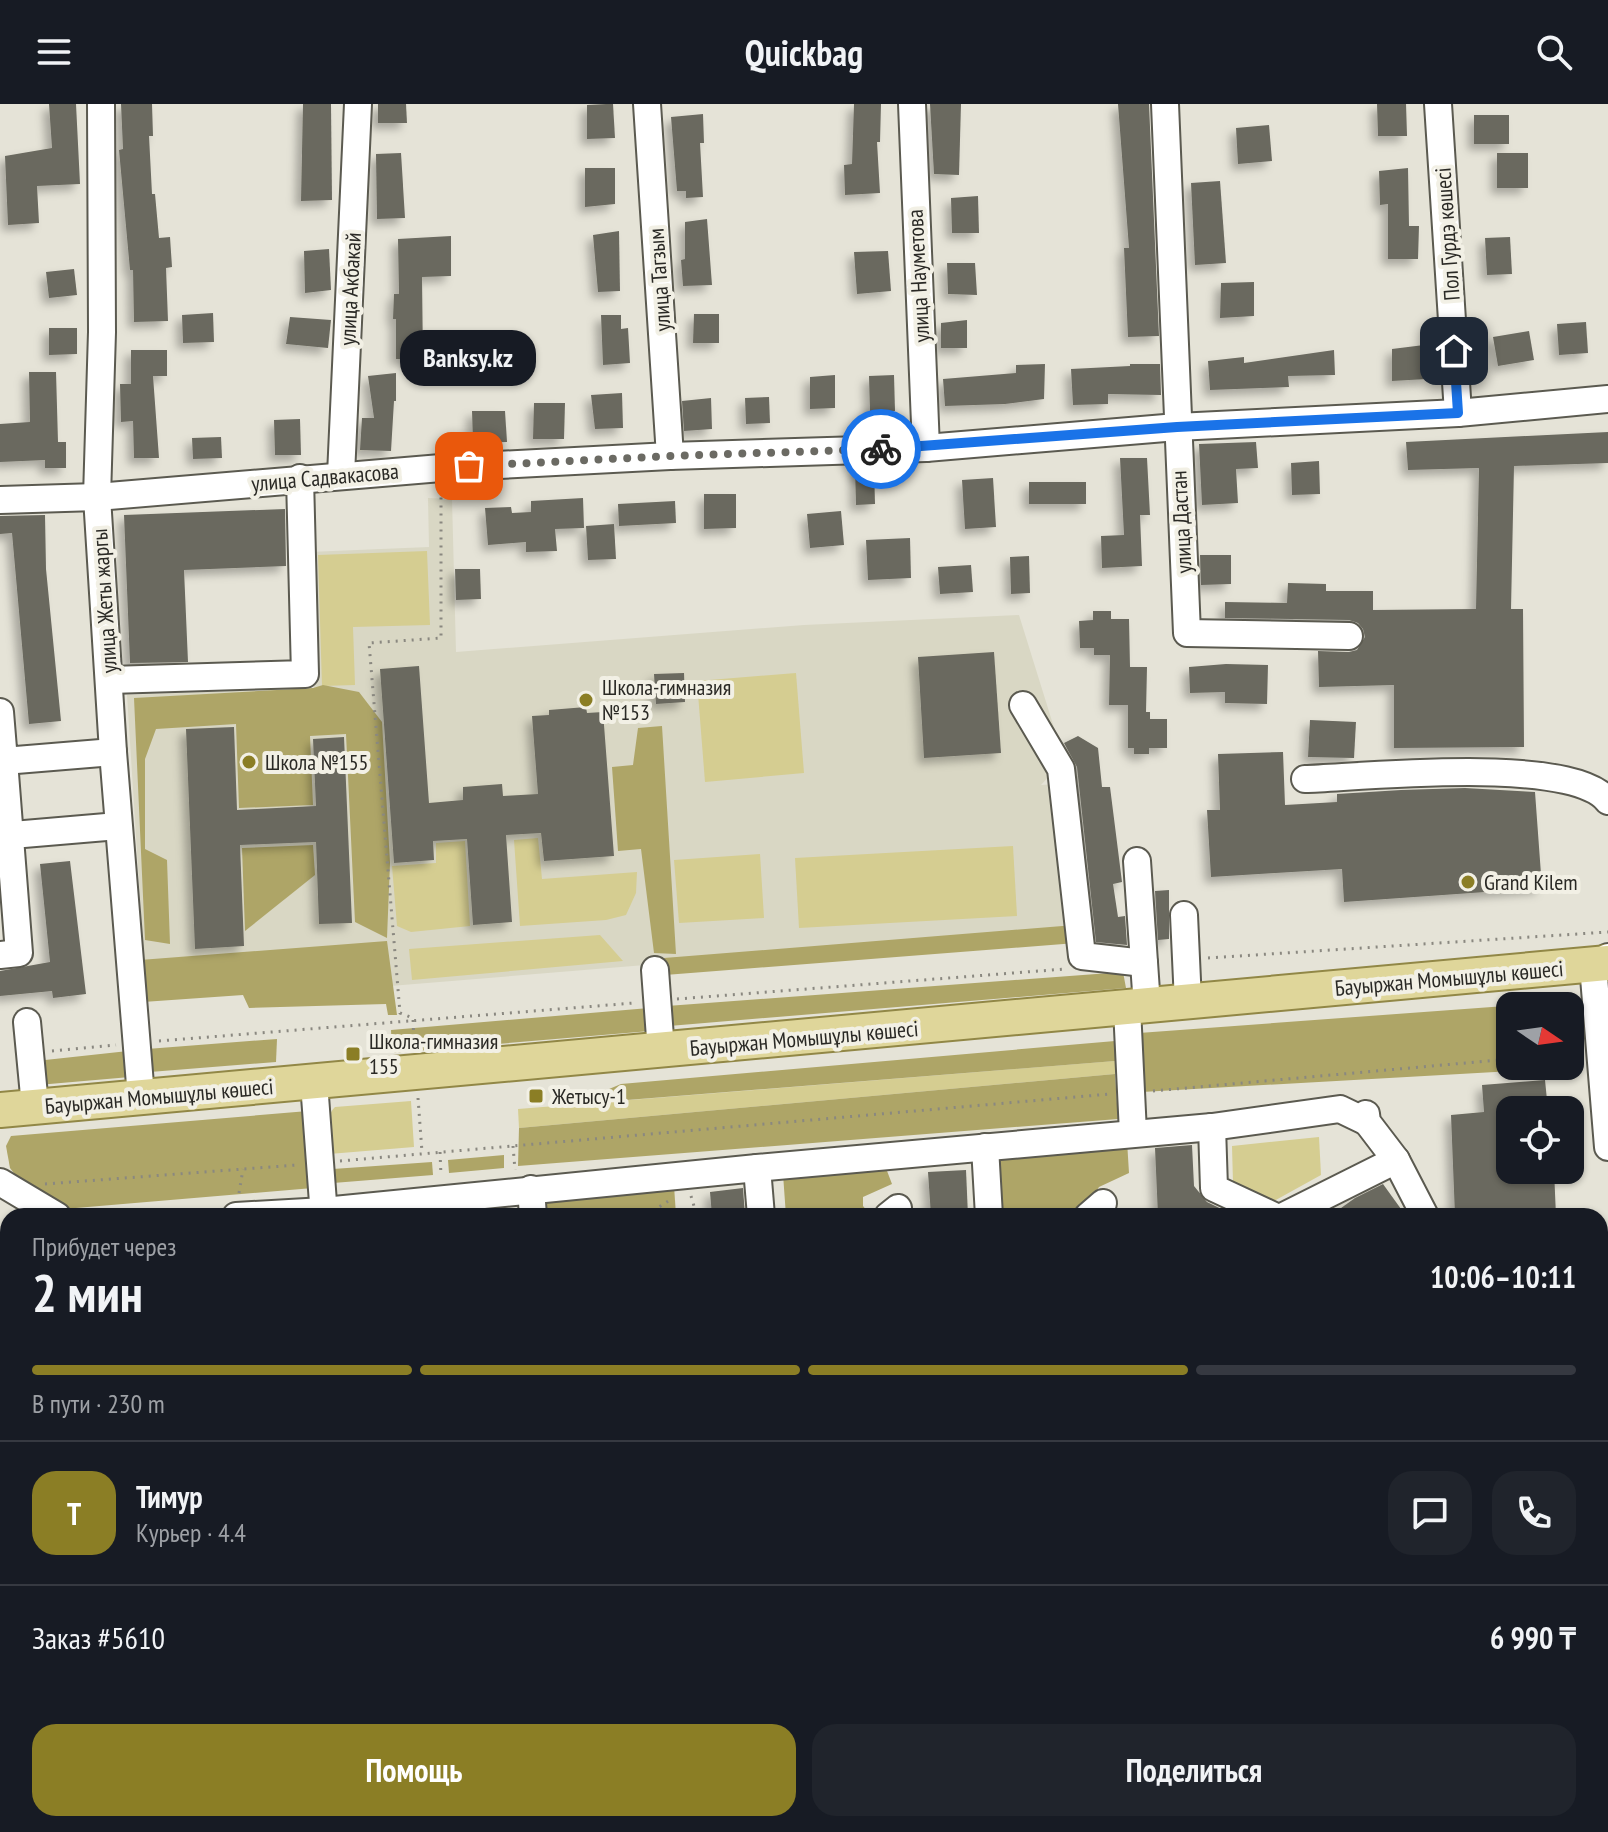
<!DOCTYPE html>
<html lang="ru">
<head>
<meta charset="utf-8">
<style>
	:root { --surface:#171b24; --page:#20242c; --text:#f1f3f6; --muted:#9ea1a6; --line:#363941; --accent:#8b7e25 }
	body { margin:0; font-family:"PT Sans Narrow",sans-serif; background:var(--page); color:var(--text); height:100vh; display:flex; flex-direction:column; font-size:30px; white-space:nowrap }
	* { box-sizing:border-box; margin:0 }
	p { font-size:26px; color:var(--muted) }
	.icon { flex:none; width:44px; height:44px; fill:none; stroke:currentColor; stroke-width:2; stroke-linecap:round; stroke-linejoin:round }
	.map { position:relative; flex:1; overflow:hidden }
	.side { position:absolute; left:0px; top:1104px; width:1608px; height:624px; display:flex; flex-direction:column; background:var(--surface); border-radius:24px 24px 0 0; box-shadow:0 2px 6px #0004 }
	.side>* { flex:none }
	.needle { width:52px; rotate:103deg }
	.fabs { position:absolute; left:1496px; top:888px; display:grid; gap:16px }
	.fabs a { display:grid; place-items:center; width:88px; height:88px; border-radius:16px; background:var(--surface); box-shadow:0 2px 6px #0004; font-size:40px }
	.pin { position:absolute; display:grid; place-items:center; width:68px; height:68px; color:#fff; margin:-34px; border-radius:16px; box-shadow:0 4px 12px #0006 }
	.courier { position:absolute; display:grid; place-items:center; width:80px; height:80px; margin:-40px; border:6px solid #1a73e8; border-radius:50%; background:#fff; color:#222; box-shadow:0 2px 10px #0007 }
	.bubble { position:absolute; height:56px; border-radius:24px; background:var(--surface); box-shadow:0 2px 6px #0004; font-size:26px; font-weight:700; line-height:56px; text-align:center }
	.overview em { font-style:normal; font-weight:700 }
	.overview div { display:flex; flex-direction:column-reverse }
	.overview { display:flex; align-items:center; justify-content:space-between; height:136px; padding:0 32px }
	h1 { font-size:52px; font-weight:700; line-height:60px }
	.bar { display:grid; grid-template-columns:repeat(4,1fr); gap:12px 8px; align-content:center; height:96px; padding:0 32px }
	.bar i { height:10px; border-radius:6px; background:var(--line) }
	.bar .on { background:var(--accent) }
	.bar p { grid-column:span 4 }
	.line { display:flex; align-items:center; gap:20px; padding:0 32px; border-top:2px solid var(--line) }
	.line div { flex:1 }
	.round { display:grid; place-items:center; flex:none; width:84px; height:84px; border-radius:24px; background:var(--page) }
	.action { display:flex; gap:16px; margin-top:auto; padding:16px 32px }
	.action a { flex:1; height:92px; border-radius:24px; background:var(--accent); color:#fff; font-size:32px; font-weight:700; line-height:92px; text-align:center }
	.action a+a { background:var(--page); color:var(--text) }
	header { display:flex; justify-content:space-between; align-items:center; height:104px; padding:0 32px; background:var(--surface); font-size:36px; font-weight:700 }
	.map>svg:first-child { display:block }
	.built { fill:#d9d7c4 }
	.green { fill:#d5cd91 }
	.forest { fill:#aea567; fill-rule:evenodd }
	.building { fill:#6a695f; filter:url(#shadow) }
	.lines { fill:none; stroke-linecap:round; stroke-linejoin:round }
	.minor-casing { stroke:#5b5a50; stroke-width:30 }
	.major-casing { stroke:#918746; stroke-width:38 }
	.path { stroke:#8a8880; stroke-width:3; stroke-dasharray:2 6; stroke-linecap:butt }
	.minor { stroke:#fff; stroke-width:26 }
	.major { stroke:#dfd69a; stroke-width:34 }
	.done { stroke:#6b6a63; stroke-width:8; stroke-dasharray:0 14.4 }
	.route { stroke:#1a73e8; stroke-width:10 }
	.poi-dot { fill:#8b7e25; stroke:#f2f0e5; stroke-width:3 }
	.labels { text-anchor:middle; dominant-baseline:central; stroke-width:8; stroke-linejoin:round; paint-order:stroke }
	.street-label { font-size:22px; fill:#2a2925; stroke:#f2f0e5 }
	.poi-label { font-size:22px; fill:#2a2925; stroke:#f2f0e5; text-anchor:start }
</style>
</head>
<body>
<header><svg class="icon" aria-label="menu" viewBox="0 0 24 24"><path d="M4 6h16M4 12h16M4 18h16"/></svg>Quickbag<svg class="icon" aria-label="search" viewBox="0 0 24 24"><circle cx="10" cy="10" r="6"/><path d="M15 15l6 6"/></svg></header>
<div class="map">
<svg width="1608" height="1728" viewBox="0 0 1608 1728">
	<defs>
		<filter id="shadow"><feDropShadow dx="-6" dy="6" stdDeviation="4" flood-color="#0004"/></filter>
	</defs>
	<rect width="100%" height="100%" fill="#e5e3d7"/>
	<g class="built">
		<polygon points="428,394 452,395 456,548 804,521 1019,511 1056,630 1063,639 1066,663 1055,666 1041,681 1057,680 1072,826 378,883 146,888 127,591 314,584 309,448 429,443"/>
		<polygon points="1600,1715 1608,1715 1608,1728 1383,1728 1472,1720 1600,1720"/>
		<polygon points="394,1720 662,1720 663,1728 400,1728"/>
		<polygon points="968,1720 1157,1720 1068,1728 969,1728"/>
	</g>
	<g class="green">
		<polygon points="427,447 430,521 353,523 355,581 322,582 318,451"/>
		<polygon points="796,569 804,669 705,678 697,577"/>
		<polygon points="538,734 542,775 637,768 636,789 626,811 606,816 520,822 514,736"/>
		<polygon points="465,737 470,822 411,828 397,822 392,762 436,759 436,739"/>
		<polygon points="1013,742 1017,812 799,824 795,754"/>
		<polygon points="760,750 764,814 679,819 674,756"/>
		<polygon points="600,831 623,857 412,876 409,845"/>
		<polygon points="1115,957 1115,970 519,1024 518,1005"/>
		<path d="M411 997 414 1043 329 1050C329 1035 323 1015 335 1003Z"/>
		<polygon points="1319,1033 1321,1071 1274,1097 1233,1079 1232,1042"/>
		<polygon points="598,1720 646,1720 647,1728 599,1728"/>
		<polygon points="1504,1720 1558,1720 1574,1728 1486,1728"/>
	</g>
	<g class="forest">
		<polygon points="323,581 359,588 382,618 390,759 387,834 355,818 346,630 310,632 313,701 239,704 236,620 156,625 145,655 145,745 167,756 170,840 145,836 134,594 313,584"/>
		<polygon points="662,622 676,850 654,849 641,745 618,747 612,663 633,661 638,624"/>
		<polygon points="313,741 315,771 245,827 242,744"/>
		<polygon points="1075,821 1076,839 665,871 664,854"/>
		<polygon points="387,837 397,911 388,911 386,900 249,904 243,891 143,898 140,856"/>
		<polygon points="1123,868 1126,884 669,922 667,902"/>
		<path d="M1572 897 1581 963 1142 988 1139 929ZM1510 902H1570V962H1510Z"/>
		<polygon points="649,904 650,927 392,949 391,926"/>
		<polygon points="277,935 276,958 150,968 147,945"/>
		<polygon points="1115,937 1115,957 602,998 602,988 621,980"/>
		<polygon points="128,947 130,973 38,981 36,957"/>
		<polygon points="1115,970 1118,1015 518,1062 519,1024"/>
		<polygon points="308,1007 313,1084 64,1105 19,1076 10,1064 6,1042 11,1032"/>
		<polygon points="1127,1037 1129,1069 1099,1083 1081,1112 1007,1112 1001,1109 998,1046"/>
		<polygon points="504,1051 504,1064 449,1069 448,1056"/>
		<polygon points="432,1058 433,1071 333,1079 333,1065"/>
		<polygon points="884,1059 892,1080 863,1093 863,1102 871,1112 786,1112 783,1070"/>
		<polygon points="674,1081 676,1112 541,1112 540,1092"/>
	</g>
	<g class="building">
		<polygon points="49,0 76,0 80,80 37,82 39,119 8,121 5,52 52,44"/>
		<polygon points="121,0 152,0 153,32 149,32 152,90 155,90 159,134 170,133 172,163 166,164 168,217 134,218 133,166 130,166 119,46 123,45"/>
		<polygon points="303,0 331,0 332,96 301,97"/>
		<polygon points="378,0 406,0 407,19 378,19"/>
		<polygon points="606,0 613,0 615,34 587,35 587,1"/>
		<polygon points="854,0 881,0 880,38 877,38 880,89 845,91 844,61 852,60"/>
		<polygon points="930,0 961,0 959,71 934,70"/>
		<polygon points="1118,0 1149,0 1159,232 1128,233 1124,144 1129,144"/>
		<polygon points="1377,0 1406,0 1407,32 1378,32"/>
		<polygon points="703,10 704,39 700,39 703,93 686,94 686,87 677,87 671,13"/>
		<rect x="1474" y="11" width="35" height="29"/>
		<polygon points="1269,21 1272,57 1238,60 1236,24"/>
		<polygon points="401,49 405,114 377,115 376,50"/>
		<rect x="1497" y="49" width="31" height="35"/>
		<polygon points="585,64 615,64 615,100 585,103"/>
		<polygon points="1408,64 1409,122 1419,122 1418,155 1388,155 1388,100 1380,101 1379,67"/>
		<polygon points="1220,77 1226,159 1195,161 1191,79"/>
		<polygon points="978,92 979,129 952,129 951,94"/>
		<polygon points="707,115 712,181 683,182 681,156 685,155 685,118"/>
		<polygon points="619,127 620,187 598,188 593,131"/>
		<polygon points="451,132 451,172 422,173 423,256 396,255 396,215 393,215 394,190 399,190 398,135"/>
		<polygon points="1510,133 1512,170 1487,171 1485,134"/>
		<polygon points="329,145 331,186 305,189 304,147"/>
		<polygon points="888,147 891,187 857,190 854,148"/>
		<polygon points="947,159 975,159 977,191 948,190"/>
		<polygon points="74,165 77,191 49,194 46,168"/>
		<polygon points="1254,178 1254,212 1220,214 1221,179"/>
		<polygon points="213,209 214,238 183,239 182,211"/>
		<polygon points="694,210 719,210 719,239 693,239"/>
		<polygon points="601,211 621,211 621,225 628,224 630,259 603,261"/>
		<polygon points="290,213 331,216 328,244 286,240"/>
		<polygon points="967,216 967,244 941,244 941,219"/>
		<polygon points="1586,218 1588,249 1559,251 1557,220"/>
		<polygon points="49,224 77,224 77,250 49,251"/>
		<polygon points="1529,227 1534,256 1498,262 1493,233"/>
		<polygon points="1424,241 1427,275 1392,277 1392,245"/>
		<polygon points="131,246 167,246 167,272 153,272 159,354 134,354 133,317 121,318 120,280 131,280"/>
		<polygon points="1334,246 1335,271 1288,272 1289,283 1210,286 1208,257 1244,253 1244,259"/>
		<polygon points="1045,260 1044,295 1005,300 945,302 943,275 1016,269 1016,261"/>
		<polygon points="1130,260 1160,260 1161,291 1108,290 1108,300 1073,301 1071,265 1130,262"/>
		<polygon points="29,268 56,268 58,338 66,338 66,364 45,364 45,356 0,358 0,320 30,318"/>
		<polygon points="396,269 396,297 394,297 391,347 360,346 362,314 374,314 368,272"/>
		<polygon points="835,271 835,304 810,305 810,273"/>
		<polygon points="894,271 895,307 870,309 869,272"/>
		<polygon points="622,289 623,324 595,325 591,291"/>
		<polygon points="769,293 770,319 746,320 745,294"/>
		<polygon points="711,294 712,325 684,327 682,297"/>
		<polygon points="534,299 565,299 564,335 533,335"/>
		<polygon points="472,307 505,307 507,338 473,339"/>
		<polygon points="300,315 301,351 275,351 274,316"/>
		<polygon points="1608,328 1608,359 1514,362 1511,505 1523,505 1524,643 1394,644 1394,581 1319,583 1318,547 1349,548 1357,546 1365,533 1363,525 1358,519 1349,516 1225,514 1225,498 1287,499 1288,479 1326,480 1326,487 1373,487 1373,506 1476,505 1479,364 1408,366 1406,338"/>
		<polygon points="221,333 222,354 193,355 192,334"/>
		<polygon points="1256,338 1258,364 1236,365 1238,399 1202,401 1199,340"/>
		<polygon points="1120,354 1147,354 1150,411 1140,411 1142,462 1102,464 1101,432 1124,431"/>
		<polygon points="1319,357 1320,390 1292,391 1291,359"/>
		<polygon points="874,363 875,400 856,401 855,364"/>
		<polygon points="993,374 996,423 965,425 962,376"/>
		<rect x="1029" y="378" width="57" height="22"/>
		<polygon points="704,390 736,390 736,424 704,425"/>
		<polygon points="583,394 584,424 555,425 557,447 526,448 526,438 488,441 485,404 511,403 512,409 531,408 531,397"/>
		<polygon points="675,397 676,419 619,422 618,400"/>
		<polygon points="285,405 286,462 184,466 188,558 130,559 124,411"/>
		<polygon points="841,407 844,441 810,444 807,410"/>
		<polygon points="45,411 46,465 61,617 29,620 12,429 0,430 0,412"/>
		<polygon points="614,420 616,455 588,456 586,422"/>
		<polygon points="910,434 911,474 868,476 866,436"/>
		<polygon points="1200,451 1231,451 1231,480 1201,481"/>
		<polygon points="1029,452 1030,489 1011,490 1010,453"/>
		<polygon points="971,461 973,488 940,490 938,463"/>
		<polygon points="455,465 480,465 481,495 456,496"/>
		<polygon points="1093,507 1111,507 1111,515 1129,515 1130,563 1147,563 1146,608 1150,608 1150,615 1167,615 1167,644 1149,644 1149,650 1134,650 1134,644 1128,644 1128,601 1109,601 1110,551 1094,551 1094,544 1080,544 1079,517 1093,516"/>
		<polygon points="994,548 1001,649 924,654 918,553"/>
		<polygon points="1226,560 1268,561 1267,600 1225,599 1225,588 1190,589 1189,563"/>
		<polygon points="419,562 429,699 463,696 463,683 502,680 503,692 538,690 532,612 549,611 549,606 586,603 587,609 603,608 614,752 544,757 541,729 506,731 512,818 473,821 467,735 433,737 434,756 394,759 380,565"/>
		<polygon points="684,569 685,598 656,600 654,570"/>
		<polygon points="1310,616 1356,618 1354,654 1308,653"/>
		<polygon points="234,623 237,706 316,702 313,635 344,633 352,819 319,820 316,738 240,741 244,842 195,845 186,625"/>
		<polygon points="1078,632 1098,644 1102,683 1110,683 1122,778 1113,780 1118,813 1125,812 1127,841 1096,838 1077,663 1064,639"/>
		<polygon points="1283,648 1285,701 1337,698 1337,690 1401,686 1465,684 1535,688 1542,784 1344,798 1342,765 1211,773 1207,706 1220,706 1218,650"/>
		<polygon points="70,757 86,890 53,894 52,887 0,892 0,867 50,858 40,760"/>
		<polygon points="1169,786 1169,835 1158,836 1155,787"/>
		<polygon points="1545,976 1548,1006 1510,1006 1510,1066 1554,1066 1556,1112 1455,1112 1451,1011 1484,1008 1482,981"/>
		<polygon points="1192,1041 1194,1082 1207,1098 1236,1112 1158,1112 1155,1044"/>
		<polygon points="966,1066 968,1112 931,1112 928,1068"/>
		<polygon points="1383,1080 1406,1112 1330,1112 1355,1094"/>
		<polygon points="743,1084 745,1112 712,1112 710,1088"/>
	</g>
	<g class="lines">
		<defs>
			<g id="minor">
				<polyline points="101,0 102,228 97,393 113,648 141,993"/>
				<polyline points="647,0 670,352"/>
				<polyline points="912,0 926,344"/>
				<polyline points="1165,0 1187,529 1349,532"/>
				<polyline points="1438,0 1458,309"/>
				<polyline points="341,371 358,0"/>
				<polyline points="0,396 97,393 441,364 670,352 926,344 1177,323 1458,309 1608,295"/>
				<polyline points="110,576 305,570 300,374"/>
				<polyline points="1023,601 1061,665 1082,852 1144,859"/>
				<polyline points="0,608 4,657 113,648"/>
				<path d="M1305 675C1364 673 1572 651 1608 697"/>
				<polyline points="0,732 118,722"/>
				<polyline points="1137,757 1147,902"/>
				<polyline points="1184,811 1188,898"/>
				<polyline points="0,851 19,849 4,657"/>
				<polyline points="1608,853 1593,861 1608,1043"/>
				<polyline points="655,866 661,947"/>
				<polyline points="1127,904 1133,1029"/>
				<polyline points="27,918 35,1002"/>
				<polyline points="314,979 324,1112"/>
				<polyline points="1212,1023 1214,1084 1274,1112"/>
				<polyline points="985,1043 989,1112"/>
				<polyline points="1396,1056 1425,1112"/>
				<polyline points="757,1064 761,1112"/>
				<polyline points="0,1078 57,1112"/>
				<polyline points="531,1085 533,1112"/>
				<polyline points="236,1112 324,1107 757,1064 1212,1023 1340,1005 1367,1018"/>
				<polyline points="888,1112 898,1104"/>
				<polyline points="1088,1112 1103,1099"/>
				<polyline points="1284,1112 1396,1056 1367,1018 1366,1010"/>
				<polyline points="1600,1391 1608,1391"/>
				<polyline points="0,1451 8,1451"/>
				<polyline points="1600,1481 1608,1480"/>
				<polyline points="1600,1564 1608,1620"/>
				<polyline points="0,1588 8,1588"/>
				<polyline points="1600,1699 1608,1698"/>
				<polyline points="228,1720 234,1728"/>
				<polyline points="358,1720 366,1728"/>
				<polyline points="683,1720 684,1728"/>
			</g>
			<polyline id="major" points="0,1006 1608,859"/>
		</defs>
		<use href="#minor" class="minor-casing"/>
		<use href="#major" class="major-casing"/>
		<g class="path">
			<polyline points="1208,854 1608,828"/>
			<polyline points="677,895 1065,865"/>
			<polyline points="159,937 634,899"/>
			<polyline points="414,942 413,914 400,909 369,539 441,534 441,388"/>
			<polyline points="52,947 116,941"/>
			<polyline points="1153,987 1510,955"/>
			<polyline points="418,994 422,1048"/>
			<polyline points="513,1042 515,1066"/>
			<polyline points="440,1048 441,1072"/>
			<polyline points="340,1057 1110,990"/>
			<polyline points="45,1080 297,1061"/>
			<polyline points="239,1089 243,1065"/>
			<polyline points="691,1092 697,1112"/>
			<polyline points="633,1112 648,1110"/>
			<polyline points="649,1112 648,1110 670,1096"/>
			<polyline points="1240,1728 1345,1720"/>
		</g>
		<use href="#minor" class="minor"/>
		<use href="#major" class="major"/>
	</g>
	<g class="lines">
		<polyline class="done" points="469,362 670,352 881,345"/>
		<polyline class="route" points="881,345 1177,323 1458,309 1454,247"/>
	</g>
	<g class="poi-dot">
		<circle cx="586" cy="596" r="8"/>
		<circle cx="249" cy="658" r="8"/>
		<circle cx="1468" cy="778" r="8"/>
		<rect x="345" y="942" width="16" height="16" rx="4"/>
		<rect x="528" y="984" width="16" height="16" rx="4"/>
	</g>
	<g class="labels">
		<g class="street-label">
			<text transform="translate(1447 130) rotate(-94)">Пол Гурдэ көшесі</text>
			<text transform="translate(918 172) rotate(-93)">улица Науметова</text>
			<text transform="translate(659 176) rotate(-94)">улица Тагзым</text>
			<text transform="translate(350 185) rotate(-87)">улица Акбакай</text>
			<text transform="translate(325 373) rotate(-5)">улица Садвакасова</text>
			<text transform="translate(1181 418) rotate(-93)">улица Дастан</text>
			<text transform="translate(104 497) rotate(-94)">улица Жеты жаргы</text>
			<text transform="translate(1449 874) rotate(-5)">Бауыржан Момышұлы көшесі</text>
			<text transform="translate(804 934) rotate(-5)">Бауыржан Момышұлы көшесі</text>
			<text transform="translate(159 992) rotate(-5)">Бауыржан Момышұлы көшесі</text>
		</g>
		<g class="poi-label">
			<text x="602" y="583">Школа-гимназия<tspan x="602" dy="25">№153</tspan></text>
			<text x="265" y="658">Школа №155</text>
			<text x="1484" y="778">Grand Kilem</text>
			<text x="369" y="937">Школа-гимназия<tspan x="369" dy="25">155</tspan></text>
			<text x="552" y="992">Жетысу-1</text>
		</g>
	</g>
</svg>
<div class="fabs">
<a><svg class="needle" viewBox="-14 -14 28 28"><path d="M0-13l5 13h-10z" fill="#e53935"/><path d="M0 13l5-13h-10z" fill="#9ea1a6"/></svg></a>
<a><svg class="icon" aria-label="locate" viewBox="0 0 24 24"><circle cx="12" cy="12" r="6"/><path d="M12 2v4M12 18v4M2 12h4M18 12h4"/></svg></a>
</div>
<div class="pin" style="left:469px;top:362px;background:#ea580c"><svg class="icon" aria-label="bag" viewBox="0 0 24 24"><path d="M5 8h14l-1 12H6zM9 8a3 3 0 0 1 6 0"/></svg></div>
<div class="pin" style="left:1454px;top:247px;background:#1f2937"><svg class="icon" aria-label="home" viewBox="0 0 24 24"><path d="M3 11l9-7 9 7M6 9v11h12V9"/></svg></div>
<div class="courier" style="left:881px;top:345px"><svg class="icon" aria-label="bike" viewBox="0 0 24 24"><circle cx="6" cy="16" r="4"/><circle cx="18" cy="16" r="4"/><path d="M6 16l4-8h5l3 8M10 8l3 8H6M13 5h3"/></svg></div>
<div class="bubble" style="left:400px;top:226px;width:136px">Banksy.kz</div>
<section class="side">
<div class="overview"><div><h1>2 мин</h1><p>Прибудет через</p></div><em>10:06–10:11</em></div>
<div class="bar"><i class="on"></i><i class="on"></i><i class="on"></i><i></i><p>В пути · 230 m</p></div>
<div class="line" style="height:144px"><b class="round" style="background:var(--accent);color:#fff">Т</b><div><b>Тимур</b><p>Курьер · 4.4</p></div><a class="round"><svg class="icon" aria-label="chat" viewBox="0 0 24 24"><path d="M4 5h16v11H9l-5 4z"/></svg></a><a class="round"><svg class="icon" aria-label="phone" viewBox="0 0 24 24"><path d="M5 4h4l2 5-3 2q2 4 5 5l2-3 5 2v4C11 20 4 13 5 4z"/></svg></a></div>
<div class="line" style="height:104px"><div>Заказ #5610</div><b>6 990 ₸</b></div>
<div class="action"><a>Помощь</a><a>Поделиться</a></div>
</section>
</div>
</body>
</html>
